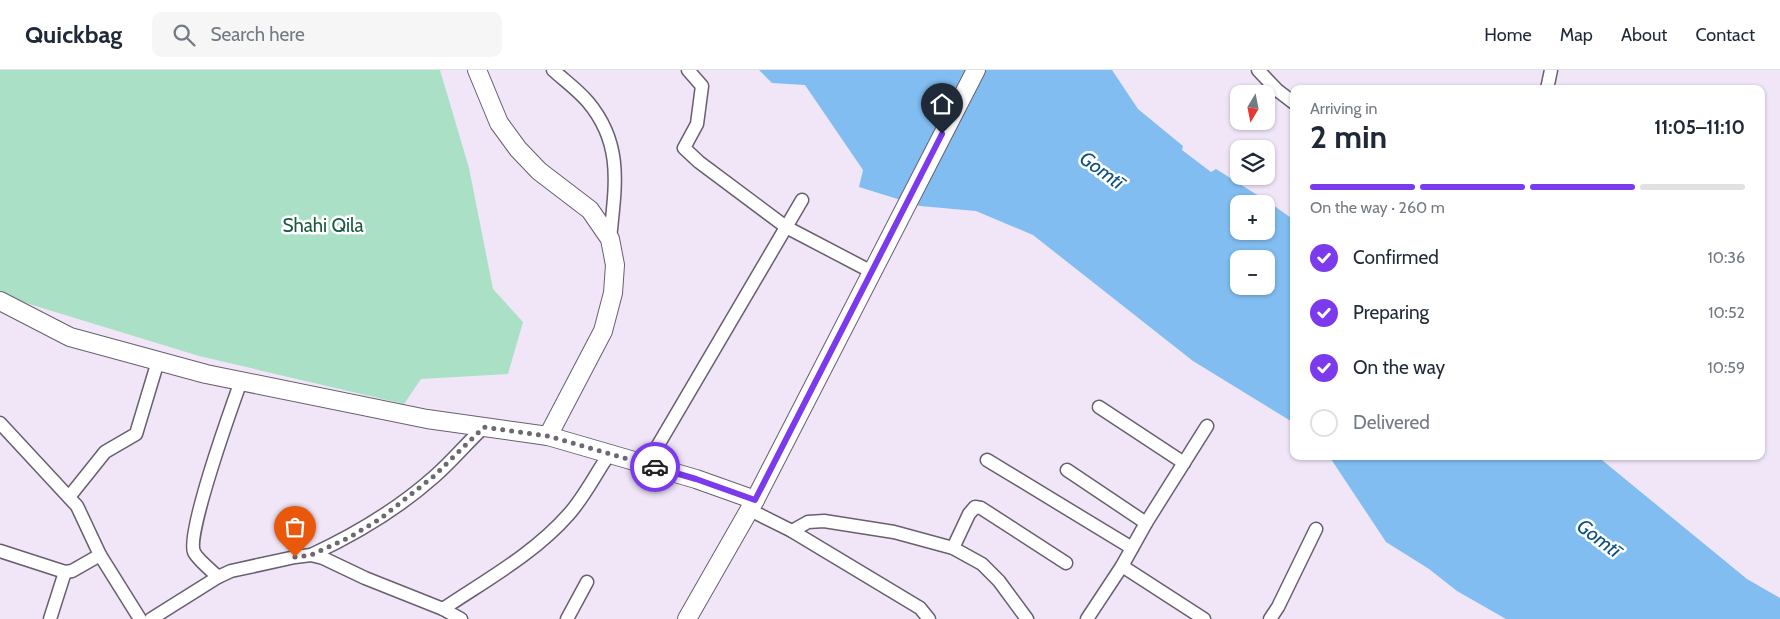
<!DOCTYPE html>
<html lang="en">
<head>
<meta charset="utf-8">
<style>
	:root { --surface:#fff; --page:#f6f6f7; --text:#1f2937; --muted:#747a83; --line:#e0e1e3; --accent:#7c3aed }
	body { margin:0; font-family:Cabin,sans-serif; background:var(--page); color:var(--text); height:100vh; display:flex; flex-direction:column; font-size:19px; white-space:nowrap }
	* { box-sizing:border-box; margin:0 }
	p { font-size:16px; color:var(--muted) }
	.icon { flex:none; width:28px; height:28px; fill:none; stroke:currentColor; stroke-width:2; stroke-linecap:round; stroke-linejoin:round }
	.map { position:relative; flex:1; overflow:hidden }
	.panel { position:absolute; left:1290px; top:15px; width:475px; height:375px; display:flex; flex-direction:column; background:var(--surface); border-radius:10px; box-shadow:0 1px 4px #0004 }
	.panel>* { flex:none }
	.needle { width:32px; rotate:190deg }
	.controls { position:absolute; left:1230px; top:15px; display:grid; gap:10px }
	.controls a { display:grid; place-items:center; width:45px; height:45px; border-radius:10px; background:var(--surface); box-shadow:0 1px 4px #0004; font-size:25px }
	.pin { position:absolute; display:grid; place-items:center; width:42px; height:42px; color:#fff; margin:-51px -21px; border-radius:50% 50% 50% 0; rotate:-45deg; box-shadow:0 0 5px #0007 }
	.pin .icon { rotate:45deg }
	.courier { position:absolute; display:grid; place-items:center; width:50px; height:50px; margin:-25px; border:4px solid #7c3aed; border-radius:50%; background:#fff; color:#222; box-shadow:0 1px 6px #0007 }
	.summary em { font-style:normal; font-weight:700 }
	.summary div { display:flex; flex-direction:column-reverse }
	.summary { display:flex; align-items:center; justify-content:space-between; height:85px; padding:0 20px }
	h1 { font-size:32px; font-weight:700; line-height:38px }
	.bar { display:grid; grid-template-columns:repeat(4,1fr); gap:8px 5px; align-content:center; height:60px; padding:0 20px }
	.bar i { height:6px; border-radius:4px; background:var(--line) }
	.bar .active { background:var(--accent) }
	.bar p { grid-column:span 4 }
	ol { padding:0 20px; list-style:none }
	li { display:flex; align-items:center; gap:15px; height:55px }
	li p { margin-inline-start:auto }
	li .icon { padding:5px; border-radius:50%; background:var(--accent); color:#fff; stroke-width:4 }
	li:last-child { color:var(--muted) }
	li i { width:28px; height:28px; border:2px solid var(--line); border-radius:50% }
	header { display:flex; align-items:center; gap:30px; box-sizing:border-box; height:70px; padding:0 25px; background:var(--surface); border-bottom:1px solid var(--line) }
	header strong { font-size:24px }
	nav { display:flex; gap:28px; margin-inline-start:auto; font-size:18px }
	.search { width:350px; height:45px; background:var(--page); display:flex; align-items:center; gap:12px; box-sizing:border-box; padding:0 18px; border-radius:10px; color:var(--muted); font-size:19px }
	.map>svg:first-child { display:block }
	.green { fill:#aae0c6 }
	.water { fill:#81bdf1; fill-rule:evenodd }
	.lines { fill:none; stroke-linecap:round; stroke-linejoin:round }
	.street-casing { stroke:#695f6e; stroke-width:15 }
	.secondary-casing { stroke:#695f6e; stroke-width:20 }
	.street { stroke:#fff; stroke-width:12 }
	.secondary { stroke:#fff; stroke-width:18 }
	.done { stroke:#6e6872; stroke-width:5; stroke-dasharray:0 9 }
	.route { stroke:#7c3aed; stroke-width:6 }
	.labels { text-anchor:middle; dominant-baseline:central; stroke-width:5; stroke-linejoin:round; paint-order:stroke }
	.park-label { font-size:19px; fill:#1a5a41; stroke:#fff }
	.water-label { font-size:20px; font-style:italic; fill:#0b5181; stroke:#fff }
</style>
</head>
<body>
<header>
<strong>Quickbag</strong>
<div class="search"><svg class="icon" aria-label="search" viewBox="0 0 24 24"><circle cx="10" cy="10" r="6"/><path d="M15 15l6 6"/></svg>Search here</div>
<nav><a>Home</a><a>Map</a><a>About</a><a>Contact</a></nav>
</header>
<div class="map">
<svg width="1780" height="549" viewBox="0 0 1780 549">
	<rect width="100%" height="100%" fill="#f1e6f8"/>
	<polygon class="green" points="0,0 440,0 469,98 493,219 523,252 508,304 421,309 404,334 199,286 16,230 0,222"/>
	<g class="water">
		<path d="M759 0H1112L1138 39 1183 76 1182 80 1211 102 1216 99 1270 133 1294 150V353L1193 291 1033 165 976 141 920 136 859 117 863 100 805 15 772 13ZM1239 134H1266V161H1239ZM1239 189H1266V216H1239Z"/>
		<polygon points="1329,386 1597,386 1747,509 1780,528 1780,549 1506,549 1457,521 1429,499 1386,472"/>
	</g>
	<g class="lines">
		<defs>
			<g id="street">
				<path d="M553 0C564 10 578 20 588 32 624 75 615 117 610 169"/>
				<polyline points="688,0 702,16 697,54 684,78 699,92 786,157 872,202"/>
				<polyline points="1258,0 1277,20 1294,33"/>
				<polyline points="1547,19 1551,0"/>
				<polyline points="1099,337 1184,393"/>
				<polyline points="0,353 77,436 100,485 140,549"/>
				<polyline points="987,390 1132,478"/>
				<polyline points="647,394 802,130"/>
				<polyline points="1067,400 1146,453"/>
				<polyline points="69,427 105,382 136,364 158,291"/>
				<polyline points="750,440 792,461 920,538 929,549"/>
				<polyline points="792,461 808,452 824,451 894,462 953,478 982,494 999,511 1027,549"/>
				<polyline points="953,478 969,444 975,437 981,438 1066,493"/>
				<polyline points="0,481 65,502 72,501 100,485"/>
				<path d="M311 485C356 464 397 440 435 406 452 391 467 373 484 357"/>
				<polyline points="1122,496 1204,549"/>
				<path d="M218 507C212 501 197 489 194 482 186 464 232 336 241 311"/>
				<path d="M443 539C486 510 534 484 569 444 585 426 596 403 610 383"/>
				<polyline points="50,549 65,502"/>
				<polyline points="151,549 218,507 231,501 295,487 311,485 323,488 365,508 443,539 461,549"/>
				<polyline points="567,549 587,512"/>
				<polyline points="1087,549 1122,496 1146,453 1207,356"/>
				<polyline points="1270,549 1278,537 1316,459"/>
			</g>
			<g id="secondary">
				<polyline points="477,0 499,53 518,79 539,101 590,140 610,169 615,195 613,223 603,261 548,366"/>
				<polyline points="0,231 70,267 206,304 427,349 548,366 696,409 755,430"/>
				<polyline points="687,549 755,430 976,0"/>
			</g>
		</defs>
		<use href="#street" class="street-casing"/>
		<use href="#secondary" class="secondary-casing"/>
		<use href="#street" class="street"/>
		<use href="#secondary" class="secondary"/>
	</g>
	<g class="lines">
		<polyline class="done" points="295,487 311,485 350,467 380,449 434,406 484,357 548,366 655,397"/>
		<polyline class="route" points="655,397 696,409 755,430 942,64"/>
	</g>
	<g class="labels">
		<g class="park-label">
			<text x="323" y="155">Shahi Qila</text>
		</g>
		<g class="water-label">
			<text transform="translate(1102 100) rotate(36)">Gomtī</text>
			<text transform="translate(1599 468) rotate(37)">Gomtī</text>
		</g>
	</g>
</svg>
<div class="controls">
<a><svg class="needle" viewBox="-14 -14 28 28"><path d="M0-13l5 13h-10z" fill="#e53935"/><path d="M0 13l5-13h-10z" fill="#747a83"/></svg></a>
<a><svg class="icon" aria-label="layers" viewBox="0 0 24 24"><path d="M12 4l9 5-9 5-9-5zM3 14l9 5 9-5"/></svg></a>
<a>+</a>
<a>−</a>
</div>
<div class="pin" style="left:295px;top:487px;background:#ea580c"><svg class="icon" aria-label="bag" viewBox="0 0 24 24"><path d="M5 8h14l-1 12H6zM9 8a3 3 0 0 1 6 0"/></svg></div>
<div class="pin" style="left:942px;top:64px;background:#1f2937"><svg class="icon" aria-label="home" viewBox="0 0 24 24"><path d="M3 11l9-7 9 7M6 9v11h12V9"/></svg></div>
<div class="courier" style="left:655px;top:397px"><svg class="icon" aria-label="car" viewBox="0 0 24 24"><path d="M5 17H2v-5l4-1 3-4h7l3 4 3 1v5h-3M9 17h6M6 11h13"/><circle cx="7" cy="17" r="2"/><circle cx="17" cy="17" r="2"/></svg></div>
<section class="panel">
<div class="summary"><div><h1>2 min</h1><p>Arriving in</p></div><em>11:05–11:10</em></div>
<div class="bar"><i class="active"></i><i class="active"></i><i class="active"></i><i></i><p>On the way · 260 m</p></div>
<ol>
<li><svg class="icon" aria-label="check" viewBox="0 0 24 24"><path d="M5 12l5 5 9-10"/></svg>Confirmed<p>10:36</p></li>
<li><svg class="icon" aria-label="check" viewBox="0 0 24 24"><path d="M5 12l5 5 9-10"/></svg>Preparing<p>10:52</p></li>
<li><svg class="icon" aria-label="check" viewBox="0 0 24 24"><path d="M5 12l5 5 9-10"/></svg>On the way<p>10:59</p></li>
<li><i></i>Delivered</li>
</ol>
</section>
</div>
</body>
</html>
